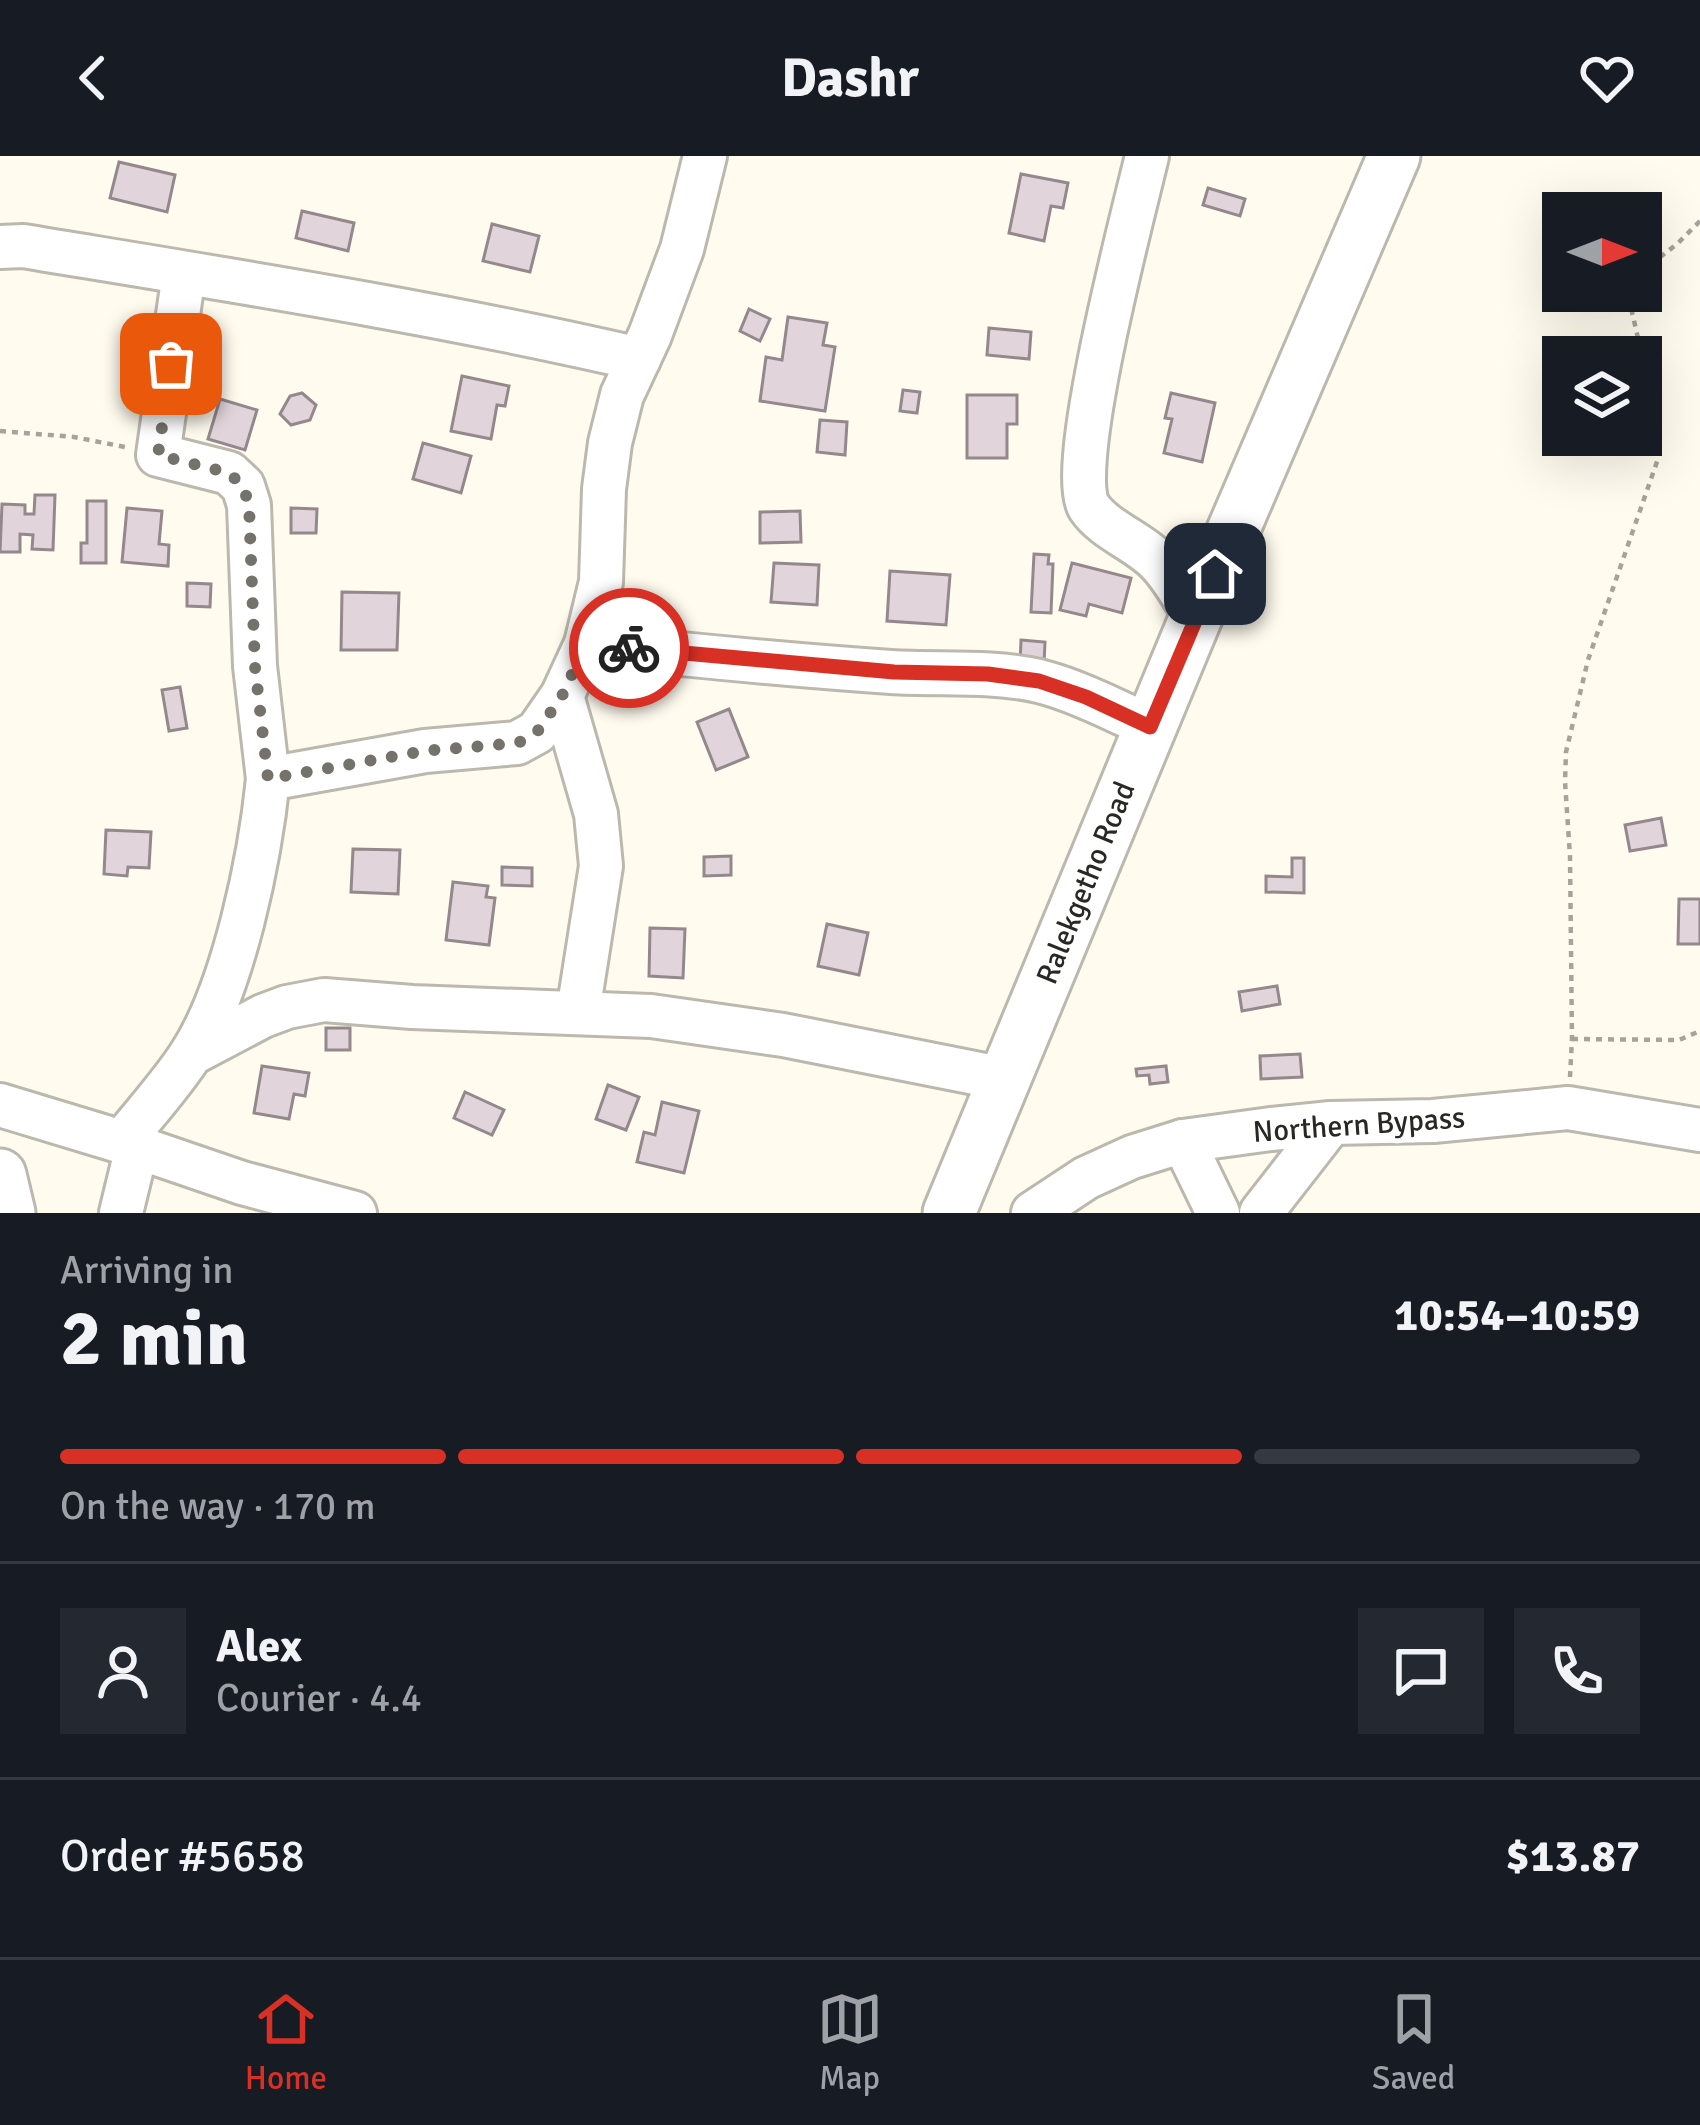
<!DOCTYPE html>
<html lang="en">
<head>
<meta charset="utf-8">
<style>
	:root { --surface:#171b24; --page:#242831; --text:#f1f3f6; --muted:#9ea1a6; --line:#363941; --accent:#d93025 }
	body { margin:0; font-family:Signika,sans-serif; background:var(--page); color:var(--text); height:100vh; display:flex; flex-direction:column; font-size:45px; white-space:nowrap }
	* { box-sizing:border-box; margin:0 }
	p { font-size:39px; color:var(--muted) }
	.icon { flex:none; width:66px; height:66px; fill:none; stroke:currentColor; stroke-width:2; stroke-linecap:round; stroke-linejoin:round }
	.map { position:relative; height:1057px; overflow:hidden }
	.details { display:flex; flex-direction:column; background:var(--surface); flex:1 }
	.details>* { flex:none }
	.needle { width:78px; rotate:90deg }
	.fabs { position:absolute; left:1542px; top:36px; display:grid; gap:24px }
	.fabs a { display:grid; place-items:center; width:120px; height:120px; border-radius:0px; background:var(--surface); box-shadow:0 12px 48px #0002; font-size:60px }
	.pin { position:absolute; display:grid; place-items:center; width:102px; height:102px; color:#fff; margin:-51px; border-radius:24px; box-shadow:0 6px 18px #0006 }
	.courier { position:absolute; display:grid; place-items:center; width:120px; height:120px; margin:-60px; border:9px solid #d93025; border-radius:50%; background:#fff; color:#222; box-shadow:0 3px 15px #0007 }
	.headline em { font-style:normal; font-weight:700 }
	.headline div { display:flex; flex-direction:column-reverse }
	.headline { display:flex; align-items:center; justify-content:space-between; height:204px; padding:0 60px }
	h1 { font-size:78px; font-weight:700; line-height:90px }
	.bar { display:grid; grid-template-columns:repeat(4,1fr); gap:18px 12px; align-content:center; height:144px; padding:0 60px }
	.bar i { height:15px; border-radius:9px; background:var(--line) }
	.bar .current { background:var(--accent) }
	.bar p { grid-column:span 4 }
	.line { display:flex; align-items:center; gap:30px; padding:0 60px; border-top:3px solid var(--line) }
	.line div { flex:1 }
	.round { display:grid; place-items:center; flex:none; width:126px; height:126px; border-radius:0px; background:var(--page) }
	header { display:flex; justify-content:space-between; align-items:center; height:156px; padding:0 60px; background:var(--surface); font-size:54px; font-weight:700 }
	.menu { display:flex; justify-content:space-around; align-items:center; height:168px; border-top:3px solid var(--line); background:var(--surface); font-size:33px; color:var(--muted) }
	.menu a { display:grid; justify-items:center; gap:6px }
	.menu .current { color:var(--accent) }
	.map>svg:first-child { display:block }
	.building { fill:#e1d4da; stroke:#94888d; stroke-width:3 }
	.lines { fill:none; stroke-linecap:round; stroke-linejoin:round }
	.minor-casing { stroke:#bcb8ad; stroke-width:48 }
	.major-casing { stroke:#bcb8ad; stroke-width:57 }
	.path { stroke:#a6a39a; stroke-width:4.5; stroke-dasharray:6 6; stroke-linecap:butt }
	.minor { stroke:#fff; stroke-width:42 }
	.major { stroke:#fff; stroke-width:51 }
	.done { stroke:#75726b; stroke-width:12; stroke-dasharray:0 21.6 }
	.route { stroke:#d93025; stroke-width:15 }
	.labels { text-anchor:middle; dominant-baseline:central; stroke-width:10; stroke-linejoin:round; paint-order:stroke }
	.street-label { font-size:30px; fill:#2a2824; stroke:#fff }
</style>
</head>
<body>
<header><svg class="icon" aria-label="back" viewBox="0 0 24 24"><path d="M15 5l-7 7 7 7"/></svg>Dashr<svg class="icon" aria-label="heart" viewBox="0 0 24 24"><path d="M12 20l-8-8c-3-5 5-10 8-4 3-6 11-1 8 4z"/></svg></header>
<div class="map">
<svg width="1700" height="1057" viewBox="0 0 1700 1057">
	<rect width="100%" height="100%" fill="#fffbef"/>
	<g class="building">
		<polygon points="119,6 175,19 167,56 110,42"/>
		<polygon points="1021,18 1068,27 1063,52 1051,50 1044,85 1009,77"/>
		<polygon points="1208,32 1245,43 1240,60 1203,49"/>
		<polygon points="302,55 354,67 348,95 296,82"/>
		<polygon points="492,68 539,80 530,116 483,105"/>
		<polygon points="749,153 770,163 760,185 740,175"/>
		<polygon points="788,161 827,167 823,189 835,191 825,255 760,245 766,201 782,204"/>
		<polygon points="989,172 1031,176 1029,203 987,199"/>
		<polygon points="462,220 509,230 505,250 497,249 491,283 451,275"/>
		<polygon points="903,234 920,236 917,257 900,255"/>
		<polygon points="302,237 316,249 310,264 291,269 280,258 290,240"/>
		<polygon points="1171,237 1215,247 1202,306 1164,297 1172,263 1165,262"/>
		<polygon points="967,239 1017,239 1017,268 1007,268 1007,302 967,302"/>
		<polygon points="220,243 257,254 245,294 208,283"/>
		<polygon points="820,264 847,266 845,299 817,296"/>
		<polygon points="423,287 471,300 461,337 413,323"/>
		<polygon points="35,339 55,339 53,394 32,393 33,379 20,378 20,396 0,396 2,348 25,349 25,358 34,358"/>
		<polygon points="87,345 106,345 106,407 81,407 81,387 87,387"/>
		<polygon points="127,352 162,355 159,388 169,389 168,410 122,406"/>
		<polygon points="291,352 317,353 316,377 291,377"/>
		<polygon points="800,355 801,386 760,387 760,356"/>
		<polygon points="1034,398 1049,399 1048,408 1053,408 1051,457 1031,456"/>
		<polygon points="774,407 819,409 817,449 771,446"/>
		<polygon points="1072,407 1131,422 1122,457 1089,448 1086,460 1060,454"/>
		<polygon points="890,415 950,419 946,469 887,465"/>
		<polygon points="187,427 211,428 210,451 187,450"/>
		<polygon points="342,436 399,437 397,494 341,494"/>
		<polygon points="1021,484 1045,486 1044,508 1020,507"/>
		<polygon points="180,531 187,572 169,575 162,534"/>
		<polygon points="729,553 748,601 716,614 697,566"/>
		<polygon points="1661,662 1666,689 1630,695 1625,669"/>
		<polygon points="106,674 151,676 149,712 128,711 127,720 104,718"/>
		<polygon points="353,693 400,694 398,738 351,736"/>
		<polygon points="731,700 731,719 704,720 704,701"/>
		<polygon points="1292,702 1304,702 1304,737 1266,736 1266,720 1292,721"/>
		<polygon points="502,711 532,712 532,730 502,729"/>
		<polygon points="453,726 488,730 486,741 495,742 489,789 446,784"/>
		<polygon points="1679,743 1700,743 1700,788 1678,788"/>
		<polygon points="827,768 868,777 859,819 818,810"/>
		<polygon points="650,772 685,773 683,822 649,820"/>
		<polygon points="1277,830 1280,848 1242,855 1239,836"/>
		<rect x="326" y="872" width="24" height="22"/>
		<polygon points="1300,898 1302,921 1261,923 1260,900"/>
		<polygon points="262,910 309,917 305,940 294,938 289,963 254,957"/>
		<polygon points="1166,910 1168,926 1150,928 1149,919 1137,920 1136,913"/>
		<polygon points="608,929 639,941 626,974 596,963"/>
		<polygon points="465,936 504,954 492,979 454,962"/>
		<polygon points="662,946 699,955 684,1017 637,1006 644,976 655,979"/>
	</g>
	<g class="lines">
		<defs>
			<g id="minor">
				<path d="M1147 0C1134 55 1065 314 1089 351 1105 375 1141 386 1160 408 1174 423 1185 444 1196 461"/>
				<path d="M0 91 23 90C229 124 436 156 639 203"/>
				<polyline points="184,117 158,299 229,317 243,330 249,349 255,510 268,623"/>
				<path d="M586 488C687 499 789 509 891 516 940 519 991 514 1039 525 1078 535 1114 554 1151 571"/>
				<polyline points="562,540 596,658 601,710 578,856"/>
				<polyline points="191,898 263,860 287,851 324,844 412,851 651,860 783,879 1005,923"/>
				<polyline points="0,949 122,986 242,1027 355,1057"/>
				<polyline points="1183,985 1218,1057"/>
				<path d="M122 986C145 957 171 929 191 898 234 831 260 702 268 623L425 595 517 587 537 576 562 540 586 488 601 426 604 333 610 287 622 239 650 179 682 93 705 0"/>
				<polyline points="121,1057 137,991"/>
				<polyline points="1033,1057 1086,1022 1132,1001 1183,985 1271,973 1331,967 1433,965 1568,952 1700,974"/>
				<polyline points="1261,1057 1331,967"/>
			</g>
			<g id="major">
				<polyline points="0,1019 9,1057"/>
				<polyline points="949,1057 1196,461 1394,0"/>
			</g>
		</defs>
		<use href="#minor" class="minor-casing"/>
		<use href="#major" class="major-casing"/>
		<g class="path">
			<polyline points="1641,116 1677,88 1700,65"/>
			<polyline points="0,275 74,281 125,291"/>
			<polyline points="1572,883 1679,884 1700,875"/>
			<polyline points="1570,921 1572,883 1570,700 1565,626 1566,596 1588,504 1659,300 1659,272 1631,152 1631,135"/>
		</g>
		<use href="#minor" class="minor"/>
		<use href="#major" class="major"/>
	</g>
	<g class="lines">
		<polyline class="done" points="171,208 158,299 229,317 243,330 249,349 255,511 268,623 424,595 518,587 537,576 562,540 586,488 629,492"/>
		<polyline class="route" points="629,492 894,516 988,518 1039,525 1086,541 1150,571 1215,418"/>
	</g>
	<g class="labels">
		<g class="street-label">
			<text transform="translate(1086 727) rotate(-68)">Ralekgetho Road</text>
			<text transform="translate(1359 969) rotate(-4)">Northern Bypass</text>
		</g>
	</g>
</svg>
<div class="fabs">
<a><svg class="needle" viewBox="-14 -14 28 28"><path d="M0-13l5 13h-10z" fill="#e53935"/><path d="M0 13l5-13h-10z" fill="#9ea1a6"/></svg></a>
<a><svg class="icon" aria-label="layers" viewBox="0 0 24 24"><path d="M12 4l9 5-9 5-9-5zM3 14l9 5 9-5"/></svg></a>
</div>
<div class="pin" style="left:171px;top:208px;background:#ea580c"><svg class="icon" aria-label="bag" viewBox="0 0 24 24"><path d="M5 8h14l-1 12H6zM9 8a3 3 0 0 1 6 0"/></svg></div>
<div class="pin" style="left:1215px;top:418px;background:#1f2937"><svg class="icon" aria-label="home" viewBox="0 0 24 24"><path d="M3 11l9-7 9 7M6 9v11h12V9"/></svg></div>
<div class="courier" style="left:629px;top:492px"><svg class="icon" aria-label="bike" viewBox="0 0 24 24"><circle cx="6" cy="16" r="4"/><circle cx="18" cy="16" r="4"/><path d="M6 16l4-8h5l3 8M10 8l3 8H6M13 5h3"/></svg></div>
</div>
<section class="details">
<div class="headline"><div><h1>2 min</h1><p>Arriving in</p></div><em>10:54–10:59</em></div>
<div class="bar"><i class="current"></i><i class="current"></i><i class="current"></i><i></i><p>On the way · 170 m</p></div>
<div class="line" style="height:216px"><a class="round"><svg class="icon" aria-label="person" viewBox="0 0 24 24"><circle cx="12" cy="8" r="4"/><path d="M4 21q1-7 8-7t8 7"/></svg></a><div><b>Alex</b><p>Courier · 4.4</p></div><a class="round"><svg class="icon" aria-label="chat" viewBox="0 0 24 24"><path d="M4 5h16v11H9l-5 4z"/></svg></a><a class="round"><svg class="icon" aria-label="phone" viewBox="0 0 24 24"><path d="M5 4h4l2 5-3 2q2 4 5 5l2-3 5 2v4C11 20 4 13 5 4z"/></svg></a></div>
<div class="line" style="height:156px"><div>Order #5658</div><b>$13.87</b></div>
</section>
<nav class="menu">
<a class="current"><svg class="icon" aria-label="home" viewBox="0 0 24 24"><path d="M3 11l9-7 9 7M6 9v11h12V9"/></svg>Home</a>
<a><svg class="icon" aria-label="map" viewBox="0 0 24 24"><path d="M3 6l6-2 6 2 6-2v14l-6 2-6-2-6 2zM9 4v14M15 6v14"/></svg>Map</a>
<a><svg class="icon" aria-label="saved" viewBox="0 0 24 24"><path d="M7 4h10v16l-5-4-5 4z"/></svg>Saved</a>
</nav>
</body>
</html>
